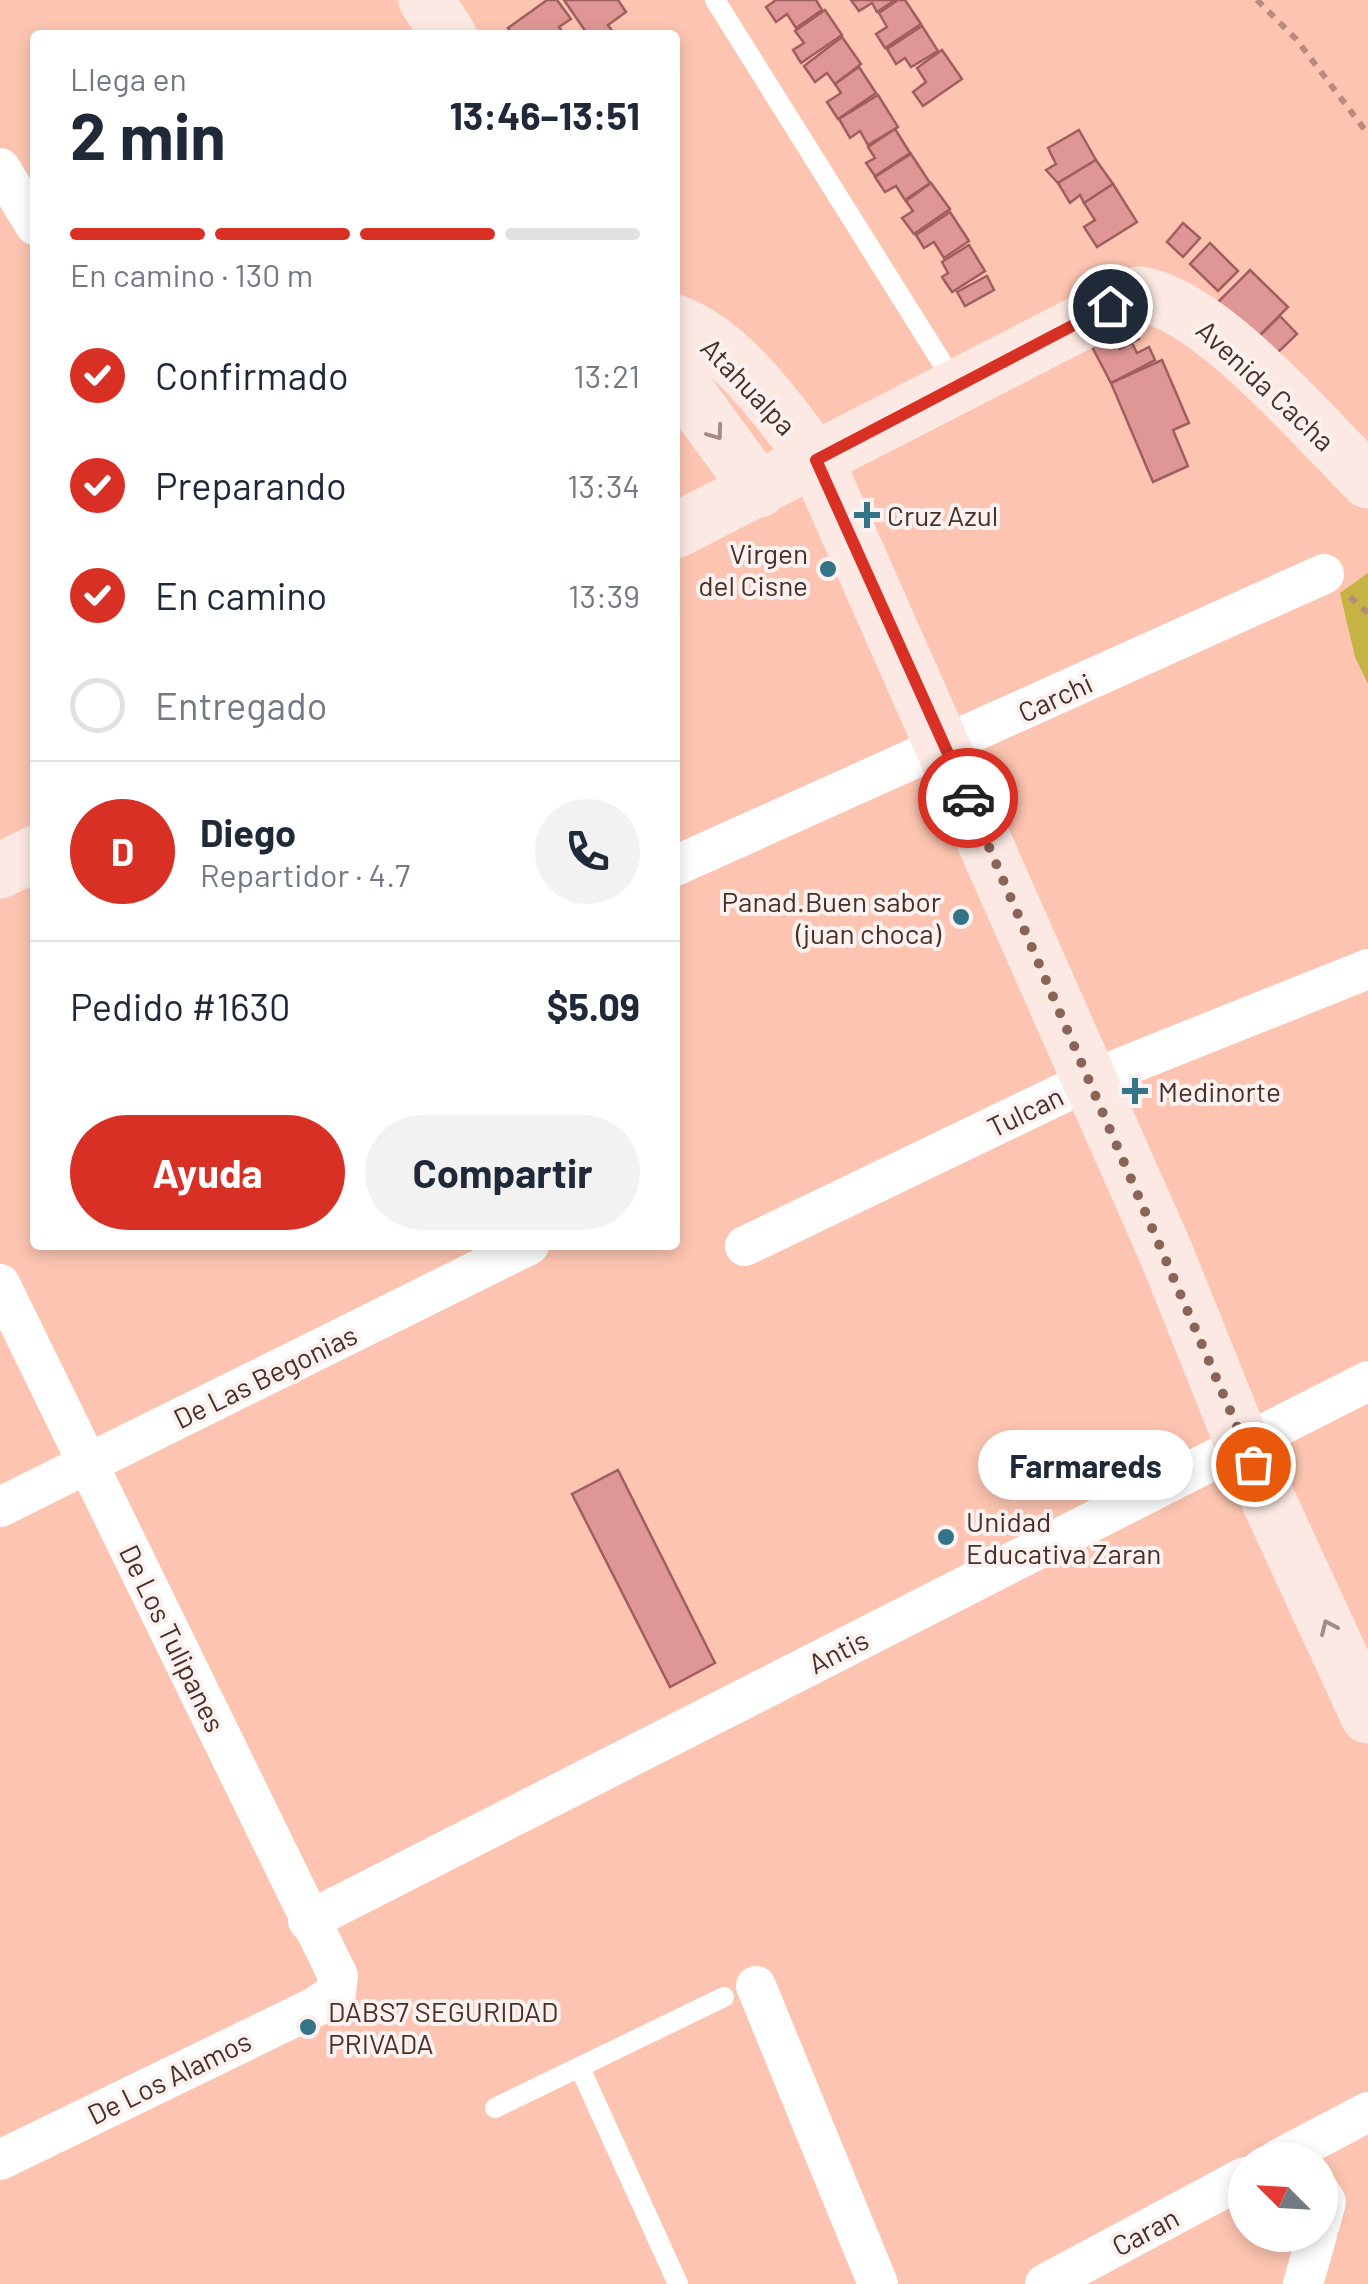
<!DOCTYPE html>
<html lang="es">
<head>
<meta charset="utf-8">
<style>
	:root { --surface:#fff; --page:#f2f2f3; --text:#1f2937; --muted:#747a83; --line:#e0e1e3; --accent:#d93025 }
	body { margin:0; font-family:Barlow,sans-serif; background:var(--page); color:var(--text); height:100vh; display:flex; flex-direction:column; font-size:38px; white-space:nowrap }
	* { box-sizing:border-box; margin:0 }
	p { font-size:32px; color:var(--muted) }
	.icon { flex:none; width:55px; height:55px; fill:none; stroke:currentColor; stroke-width:2; stroke-linecap:round; stroke-linejoin:round }
	.map { position:relative; flex:1; overflow:hidden }
	.side { position:absolute; left:30px; top:30px; width:650px; height:1220px; display:flex; flex-direction:column; background:var(--surface); border-radius:10px; box-shadow:0 5px 15px #0003 }
	.side>* { flex:none }
	.needle { width:65px; rotate:294deg }
	.fabs { position:absolute; left:1228px; top:2142px; display:grid; gap:20px }
	.fabs a { display:grid; place-items:center; width:110px; height:110px; border-radius:50%; background:var(--surface); box-shadow:0 5px 15px #0003; font-size:50px }
	.pin { position:absolute; display:grid; place-items:center; width:85px; height:85px; color:#fff; margin:-42px; border:5px solid #fff; border-radius:50%; box-shadow:0 2px 10px #0007 }
	.courier { position:absolute; display:grid; place-items:center; width:100px; height:100px; margin:-50px; border:8px solid #d93025; border-radius:50%; background:#fff; color:#222; box-shadow:0 2px 12px #0007 }
	.bubble { position:absolute; height:70px; border-radius:35px; background:var(--surface); box-shadow:0 5px 15px #0003; font-size:32px; font-weight:700; line-height:70px; text-align:center }
	.head em { font-style:normal; font-weight:700 }
	.head div { display:flex; flex-direction:column-reverse }
	.head { display:flex; align-items:center; justify-content:space-between; height:170px; padding:0 40px }
	h1 { font-size:65px; font-weight:700; line-height:75px }
	.bar { display:grid; grid-template-columns:repeat(4,1fr); gap:15px 10px; align-content:center; height:120px; padding:0 40px }
	.bar i { height:12px; border-radius:8px; background:var(--line) }
	.bar .current { background:var(--accent) }
	.bar p { grid-column:span 4 }
	.line { display:flex; align-items:center; gap:25px; padding:0 40px; border-top:2px solid var(--line) }
	.line div { flex:1 }
	.round { display:grid; place-items:center; flex:none; width:105px; height:105px; border-radius:52px; background:var(--page) }
	ol { padding:0 40px; list-style:none }
	li { display:flex; align-items:center; gap:30px; height:110px }
	li p { margin-inline-start:auto }
	li .icon { padding:10px; border-radius:50%; background:var(--accent); color:#fff; stroke-width:4 }
	li:last-child { color:var(--muted) }
	li i { width:55px; height:55px; border:5px solid var(--line); border-radius:50% }
	.button { display:flex; gap:20px; margin-top:auto; padding:20px 40px }
	.button a { flex:1; height:115px; border-radius:60px; background:var(--accent); color:#fff; font-size:40px; font-weight:700; line-height:115px; text-align:center }
	.button a+a { background:var(--page); color:var(--text) }
	.map>svg:first-child { display:block }
	.green { fill:#c5b444 }
	.building { fill:#df9795; stroke:#a15e5e; stroke-width:2.5 }
	.lines { fill:none; stroke-linecap:round; stroke-linejoin:round }
	.path { stroke:#b98b7c; stroke-width:6; stroke-dasharray:8 8; stroke-linecap:butt }
	.lane { stroke:#fff; stroke-width:20 }
	.street { stroke:#fff; stroke-width:40 }
	.secondary { stroke:#fce9e3; stroke-width:55 }
	.oneway { stroke:#a48c84 }
	.done { stroke:#896457; stroke-width:10; stroke-dasharray:0 18 }
	.route { stroke:#d93025; stroke-width:12 }
	.poi-dot { fill:#337487; stroke:#faf2f0; stroke-width:4 }
	.labels { text-anchor:middle; dominant-baseline:central; stroke-width:8; stroke-linejoin:round; paint-order:stroke }
	.street-label { font-size:28px; fill:#4b2f26; stroke:#faf2f0 }
	.poi-label { font-size:28px; fill:#4b2f26; stroke:#faf2f0; text-anchor:start }
</style>
</head>
<body>
<div class="map">
<svg width="1368" height="2284" viewBox="0 0 1368 2284">
	<rect width="100%" height="100%" fill="#fdc5b1"/>
	<polygon class="green" points="1368,573 1368,684 1355,657 1340,593"/>
	<g class="building">
		<polygon points="547,0 557,0 571,19 559,27 565,35 513,35 508,28"/>
		<polygon points="564,0 618,0 626,12 608,25 615,35 588,35"/>
		<polygon points="776,0 816,0 822,10 796,28 787,14 776,22 766,7"/>
		<polygon points="851,0 895,0 877,12 872,3 859,11"/>
		<polygon points="898,0 905,0 921,24 885,48 876,34 887,27 879,13"/>
		<polygon points="825,10 842,35 801,63 793,50 804,43 795,31"/>
		<polygon points="922,26 938,51 911,67 905,58 896,64 887,49"/>
		<polygon points="842,37 861,64 835,84 827,73 815,82 804,66"/>
		<polygon points="942,50 962,79 923,106 913,92 926,82 917,68"/>
		<polygon points="859,67 876,93 838,119 827,102 841,93 835,84"/>
		<polygon points="878,95 898,127 868,145 860,131 850,138 839,119"/>
		<polygon points="895,129 910,153 875,176 866,163 875,158 868,147"/>
		<polygon points="1079,130 1096,160 1058,183 1046,170 1056,164 1048,148"/>
		<polygon points="911,154 930,183 905,200 896,186 885,192 875,177"/>
		<polygon points="1096,160 1113,184 1084,203 1080,195 1070,203 1058,183"/>
		<polygon points="931,183 950,209 914,234 902,218 913,211 906,201"/>
		<polygon points="1113,184 1137,222 1097,247 1084,227 1095,220 1084,203"/>
		<polygon points="950,212 969,241 944,258 934,242 924,248 916,235"/>
		<polygon points="1183,223 1200,238 1183,257 1167,242"/>
		<polygon points="1210,243 1238,271 1218,291 1190,264"/>
		<polygon points="969,245 985,271 952,292 942,277 948,273 942,262"/>
		<polygon points="1250,270 1288,307 1255,340 1217,303"/>
		<polygon points="987,276 994,290 965,306 957,292"/>
		<polygon points="1126,310 1139,339 1120,349 1111,331"/>
		<polygon points="1280,316 1297,334 1272,358 1255,340"/>
		<polygon points="1111,331 1120,349 1132,343 1137,353 1149,347 1155,360 1111,383 1089,341"/>
		<polygon points="1162,360 1189,423 1173,430 1188,466 1153,482 1111,383"/>
		<polygon points="618,1470 715,1663 670,1687 572,1494"/>
	</g>
	<g class="lines">
		<g class="path">
			<polyline points="1257,0 1296,39 1368,134"/>
			<polyline points="1350,597 1368,613"/>
		</g>
		<g class="lane">
			<polyline points="715,0 956,385"/>
			<polyline points="580,2068 678,2284"/>
			<polyline points="495,2108 724,1997"/>
		</g>
		<g class="street">
			<polyline points="0,168 35,225"/>
			<polyline points="675,866 1324,574"/>
			<polyline points="745,1246 1090,1080 1368,969"/>
			<polyline points="0,1284 338,1976 336,1993 315,2007 0,2160"/>
			<polyline points="0,1507 529,1245"/>
			<polyline points="308,1921 1368,1381"/>
			<polyline points="756,1986 878,2284"/>
			<polyline points="1277,2160 1368,2112"/>
			<polyline points="1320,2192 1326,2202 1320,2224"/>
			<polyline points="1045,2284 1245,2177"/>
			<polyline points="1303,2284 1317,2235"/>
		</g>
		<g class="secondary">
			<polyline points="426,0 449,35"/>
			<path d="M675 322C734 344 779 412 816 460L1166 1253 1243 1445 1368 1716"/>
			<polyline points="675,375 759,490"/>
			<path d="M675 531 1137 294C1207 300 1317 431 1368 481"/>
			<polyline points="0,871 35,853"/>
		</g>
	</g>
	<defs><path id="oneway-chevron" d="M-2-3.5L2.5 0L-2 3.5" fill="none" stroke-width="1.6" stroke-linecap="round" stroke-linejoin="round" transform="scale(2.5)"/></defs>
	<g class="oneway">
		<use href="#oneway-chevron" transform="translate(716 433) rotate(54)"/>
		<use href="#oneway-chevron" transform="translate(1328 1627) rotate(-114)"/>
	</g>
	<g class="lines">
		<polyline class="done" points="968,798 1253,1464"/>
		<polyline class="route" points="968,798 816,460 1110,306"/>
	</g>
	<g class="poi-dot">
		<path d="M862 500h10v10h10v10h-10v10h-10v-10h-10v-10h10z"/>
		<circle cx="828" cy="569" r="10"/>
		<circle cx="961" cy="917" r="10"/>
		<path d="M1130 1076h10v10h10v10h-10v10h-10v-10h-10v-10h10z"/>
		<circle cx="946" cy="1537" r="10"/>
		<circle cx="308" cy="2027" r="10"/>
	</g>
	<g class="labels">
		<g class="street-label">
			<text transform="translate(1266 385) rotate(43)">Avenida Cacha</text>
			<text transform="translate(749 386) rotate(46)">Atahualpa</text>
			<text transform="translate(1055 697) rotate(-25)">Carchi</text>
			<text transform="translate(1025 1111) rotate(-26)">Tulcan</text>
			<text transform="translate(265 1376) rotate(-26)">De Las Begonias</text>
			<text transform="translate(173 1638) rotate(64)">De Los Tulipanes</text>
			<text transform="translate(838 1651) rotate(-27)">Antis</text>
			<text transform="translate(169 2077) rotate(-26)">De Los Alamos</text>
			<text transform="translate(1145 2231) rotate(-28)">Caran</text>
		</g>
		<g class="poi-label">
			<text x="887" y="515">Cruz Azul</text>
			<text x="808" y="553" text-anchor="end">Virgen<tspan x="808" dy="32">del Cisne</tspan></text>
			<text x="941" y="901" text-anchor="end">Panad.Buen sabor<tspan x="941" dy="32">(juan choca)</tspan></text>
			<text x="1158" y="1091">Medinorte</text>
			<text x="966" y="1521">Unidad<tspan x="966" dy="32">Educativa Zaran</tspan></text>
			<text x="328" y="2011">DABS7 SEGURIDAD<tspan x="328" dy="32">PRIVADA</tspan></text>
		</g>
	</g>
</svg>
<div class="fabs">
<a><svg class="needle" viewBox="-14 -14 28 28"><path d="M0-13l5 13h-10z" fill="#e53935"/><path d="M0 13l5-13h-10z" fill="#747a83"/></svg></a>
</div>
<div class="pin" style="left:1253px;top:1464px;background:#ea580c"><svg class="icon" aria-label="bag" viewBox="0 0 24 24"><path d="M5 8h14l-1 12H6zM9 8a3 3 0 0 1 6 0"/></svg></div>
<div class="pin" style="left:1110px;top:306px;background:#1f2937"><svg class="icon" aria-label="home" viewBox="0 0 24 24"><path d="M3 11l9-7 9 7M6 9v11h12V9"/></svg></div>
<div class="courier" style="left:968px;top:798px"><svg class="icon" aria-label="car" viewBox="0 0 24 24"><path d="M5 17H2v-5l4-1 3-4h7l3 4 3 1v5h-3M9 17h6M6 11h13"/><circle cx="7" cy="17" r="2"/><circle cx="17" cy="17" r="2"/></svg></div>
<div class="bubble" style="left:978px;top:1430px;width:215px">Farmareds</div>
<section class="side">
<div class="head"><div><h1>2 min</h1><p>Llega en</p></div><em>13:46–13:51</em></div>
<div class="bar"><i class="current"></i><i class="current"></i><i class="current"></i><i></i><p>En camino · 130 m</p></div>
<ol>
<li><svg class="icon" aria-label="check" viewBox="0 0 24 24"><path d="M5 12l5 5 9-10"/></svg>Confirmado<p>13:21</p></li>
<li><svg class="icon" aria-label="check" viewBox="0 0 24 24"><path d="M5 12l5 5 9-10"/></svg>Preparando<p>13:34</p></li>
<li><svg class="icon" aria-label="check" viewBox="0 0 24 24"><path d="M5 12l5 5 9-10"/></svg>En camino<p>13:39</p></li>
<li><i></i>Entregado</li>
</ol>
<div class="line" style="height:180px"><b class="round" style="background:var(--accent);color:#fff">D</b><div><b>Diego</b><p>Repartidor · 4.7</p></div><a class="round"><svg class="icon" aria-label="phone" viewBox="0 0 24 24"><path d="M5 4h4l2 5-3 2q2 4 5 5l2-3 5 2v4C11 20 4 13 5 4z"/></svg></a></div>
<div class="line" style="height:130px"><div>Pedido #1630</div><b>$5.09</b></div>
<div class="button"><a>Ayuda</a><a>Compartir</a></div>
</section>
</div>
</body>
</html>
